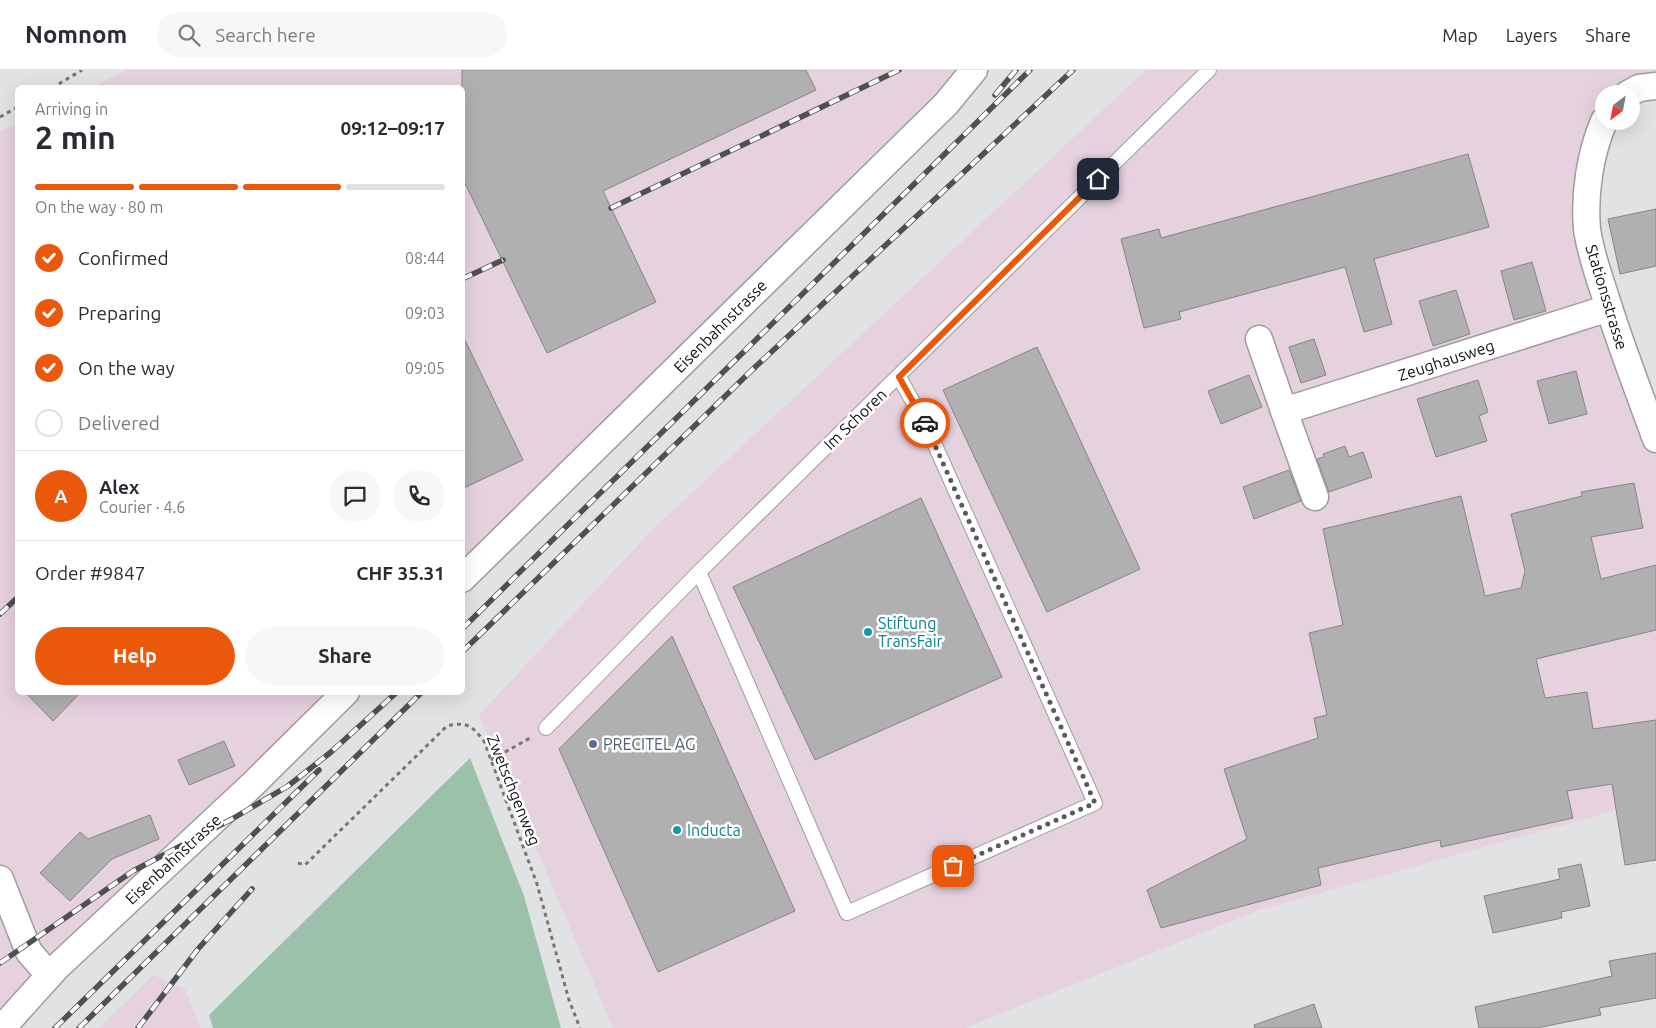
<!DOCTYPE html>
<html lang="en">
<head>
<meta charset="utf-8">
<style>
	:root { --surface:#fff; --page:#f7f7f7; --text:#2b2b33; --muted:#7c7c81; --line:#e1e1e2; --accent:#ea580c }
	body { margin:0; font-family:Ubuntu,sans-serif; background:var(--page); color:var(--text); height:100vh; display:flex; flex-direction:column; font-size:19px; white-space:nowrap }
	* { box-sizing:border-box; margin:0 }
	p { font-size:16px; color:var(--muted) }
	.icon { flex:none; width:28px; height:28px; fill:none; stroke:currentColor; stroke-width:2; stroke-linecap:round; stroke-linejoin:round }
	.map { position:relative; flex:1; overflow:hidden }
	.drawer { position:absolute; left:15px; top:15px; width:450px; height:610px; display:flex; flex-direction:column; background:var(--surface); border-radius:8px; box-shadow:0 5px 20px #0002 }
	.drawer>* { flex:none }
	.needle { width:32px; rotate:212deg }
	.buttons { position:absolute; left:1595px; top:15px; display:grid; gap:10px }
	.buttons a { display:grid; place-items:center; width:45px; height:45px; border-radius:50%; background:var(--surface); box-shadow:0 5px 20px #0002; font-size:25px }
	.pin { position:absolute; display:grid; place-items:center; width:42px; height:42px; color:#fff; margin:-21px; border-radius:10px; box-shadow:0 2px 8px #0006 }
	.courier { position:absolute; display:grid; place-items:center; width:50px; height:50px; margin:-25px; border:4px solid #ea580c; border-radius:50%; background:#fff; color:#222; box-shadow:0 1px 6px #0007 }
	.summary em { font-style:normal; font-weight:700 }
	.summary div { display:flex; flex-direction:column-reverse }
	.summary { display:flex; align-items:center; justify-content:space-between; height:85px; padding:0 20px }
	h1 { font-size:32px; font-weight:700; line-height:38px }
	.bar { display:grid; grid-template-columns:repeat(4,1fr); gap:8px 5px; align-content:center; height:60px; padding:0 20px }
	.bar i { height:6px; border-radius:4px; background:var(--line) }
	.bar .selected { background:var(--accent) }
	.bar p { grid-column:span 4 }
	.line { display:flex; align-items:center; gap:12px; padding:0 20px; border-top:1px solid var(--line) }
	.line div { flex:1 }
	.round { display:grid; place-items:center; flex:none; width:52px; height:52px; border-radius:26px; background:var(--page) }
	ol { padding:0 20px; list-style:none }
	li { display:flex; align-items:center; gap:15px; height:55px }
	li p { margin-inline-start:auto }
	li .icon { padding:5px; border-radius:50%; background:var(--accent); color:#fff; stroke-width:4 }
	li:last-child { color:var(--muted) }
	li i { width:28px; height:28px; border:2px solid var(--line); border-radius:50% }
	.action { display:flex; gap:10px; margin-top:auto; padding:10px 20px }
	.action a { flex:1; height:58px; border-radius:30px; background:var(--accent); color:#fff; font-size:20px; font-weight:700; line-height:58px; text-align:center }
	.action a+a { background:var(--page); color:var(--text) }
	header { display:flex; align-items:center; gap:30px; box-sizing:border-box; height:70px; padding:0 25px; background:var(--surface); border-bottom:1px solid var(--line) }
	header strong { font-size:24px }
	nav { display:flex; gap:28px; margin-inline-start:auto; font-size:18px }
	.search { width:350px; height:45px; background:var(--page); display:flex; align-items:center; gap:12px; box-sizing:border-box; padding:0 18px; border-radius:28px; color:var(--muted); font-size:19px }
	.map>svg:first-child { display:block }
	.industrial { fill:#e6d1de }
	.green { fill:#9cc1aa }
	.building { fill:#b0b0b1; stroke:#858586 }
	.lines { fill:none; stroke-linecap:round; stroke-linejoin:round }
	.service-casing { stroke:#9d9d9e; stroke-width:16 }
	.minor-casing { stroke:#9d9d9e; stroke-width:29 }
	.path { stroke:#757677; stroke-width:3; stroke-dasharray:4 4; stroke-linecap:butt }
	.service { stroke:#fff; stroke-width:14 }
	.minor { stroke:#fff; stroke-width:26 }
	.rail-casing { stroke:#505051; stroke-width:5.5 }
	.rail { stroke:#fff; stroke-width:4; stroke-dasharray:11; stroke-linecap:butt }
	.done { stroke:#595a5a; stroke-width:5; stroke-dasharray:0 9 }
	.route { stroke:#ea580c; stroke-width:6 }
	.culture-dot { fill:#0f9aa8; stroke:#fff; stroke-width:2 }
	.service-dot { fill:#5c6f8a; stroke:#fff; stroke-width:2 }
	.labels { text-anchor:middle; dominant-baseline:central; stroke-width:5; stroke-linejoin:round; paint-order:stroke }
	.street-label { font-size:16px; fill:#101011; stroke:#fff }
	.culture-label { font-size:16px; fill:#0d838f; stroke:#fff; text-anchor:start }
	.service-label { font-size:16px; fill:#4e5e75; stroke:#fff; text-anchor:start }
</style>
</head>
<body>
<header>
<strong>Nomnom</strong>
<div class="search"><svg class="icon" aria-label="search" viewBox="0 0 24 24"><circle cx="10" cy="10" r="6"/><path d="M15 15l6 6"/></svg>Search here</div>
<nav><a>Map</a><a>Layers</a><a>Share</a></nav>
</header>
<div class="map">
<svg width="1656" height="958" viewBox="0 0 1656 958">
	<rect width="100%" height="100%" fill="#e1e2e3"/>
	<g class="industrial">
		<polygon points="127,0 974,0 463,509 462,18 91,18"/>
		<polygon points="1146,0 1656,0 1656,16 1628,24 1604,24 1604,51 1586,139 1656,369 1656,729 1259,840 965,958 613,958 479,645 652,460"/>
		<polygon points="17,53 18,622 346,623 0,958 0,62"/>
		<polygon points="153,905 185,919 200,958 99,958"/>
	</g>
	<polygon class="green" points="470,688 524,826 561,958 213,958 209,945"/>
	<g class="building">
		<polygon points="462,0 806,0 816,20 603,121 656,232 547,283 462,107"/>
		<polygon points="1468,84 1489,157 1374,189 1392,254 1364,262 1345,197 1179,242 1181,249 1144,258 1121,169 1159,159 1161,168"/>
		<polygon points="1656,139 1656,196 1620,204 1608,149"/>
		<polygon points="1532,192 1546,241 1514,250 1501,201"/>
		<polygon points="1456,220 1470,264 1433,276 1419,231"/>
		<polygon points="462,264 523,390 462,419"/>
		<polygon points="1314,269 1326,305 1301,313 1289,277"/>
		<polygon points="1037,277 1140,499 1047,542 943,320"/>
		<polygon points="1576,301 1587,344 1549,354 1537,311"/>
		<polygon points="1249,305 1262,337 1221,354 1208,321"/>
		<polygon points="1478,310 1488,342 1479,346 1487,371 1436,387 1417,329"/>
		<polygon points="1345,376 1349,387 1363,382 1372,407 1329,422 1317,389 1324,387 1323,384"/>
		<polygon points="1289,400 1301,431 1254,449 1243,417"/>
		<polygon points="1634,413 1643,458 1591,467 1601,509 1656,495 1656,560 1536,589 1545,628 1587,622 1593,659 1656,650 1656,790 1625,795 1612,714 1567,721 1573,748 1441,777 1440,770 1318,798 1321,815 1161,858 1147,820 1247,769 1224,699 1318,668 1314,648 1327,645 1309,563 1343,555 1323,459 1461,426 1485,526 1521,518 1525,501 1511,444 1582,426 1581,422"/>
		<polygon points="921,428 1002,607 815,690 733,517"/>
		<polygon points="672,566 795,841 658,902 559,679"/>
		<polygon points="25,622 81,622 53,651"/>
		<polygon points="224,671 235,696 189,715 178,690"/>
		<polygon points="150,745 159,769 112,789 70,831 40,803 80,762 88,769"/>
		<polygon points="1581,794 1590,836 1561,842 1562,848 1493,863 1484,826 1560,809 1558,799"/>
		<polygon points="1656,883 1656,928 1599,938 1601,945 1537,958 1479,958 1475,937 1612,906 1609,891"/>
		<polygon points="1314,934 1322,958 1255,958 1254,955"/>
	</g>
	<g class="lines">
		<defs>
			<g id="service">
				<polyline points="699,502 847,843 1095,733 926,355 899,307"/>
				<polyline points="546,658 699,502 1209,0"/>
			</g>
			<g id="minor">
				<polyline points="1628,24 1639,18 1656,16"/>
				<path d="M1604 51C1590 84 1584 124 1587 159 1590 181 1597 201 1604 222 1619 271 1638 320 1656 369"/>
				<polyline points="1259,269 1284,341 1609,238"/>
				<polyline points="1284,341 1315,427"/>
				<polyline points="462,509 946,34 974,0"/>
				<polyline points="0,809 29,882 49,905"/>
				<polyline points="2,958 56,898 252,715 346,622"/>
			</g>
		</defs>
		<use href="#service" class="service-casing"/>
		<use href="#minor" class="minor-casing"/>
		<g class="path">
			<polyline points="52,18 82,0"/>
			<polyline points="0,47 18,37"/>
			<polyline points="491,690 530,668"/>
			<path d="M298 793 305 795 447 656C467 651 472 656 484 671L537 814 569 930 580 958"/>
		</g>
		<use href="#service" class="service"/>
		<use href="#minor" class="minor"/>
		<defs>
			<g id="rail">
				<polyline points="995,25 1016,0"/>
				<polyline points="611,138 899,0"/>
				<polyline points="462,209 503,190"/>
				<polyline points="0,544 18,527"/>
				<polyline points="462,559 1030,0"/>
				<polyline points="462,582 751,301 1073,0"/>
				<polyline points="0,893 133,801 232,749 288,716 331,682 397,622"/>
				<polyline points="55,958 319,700"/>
				<polyline points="79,958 422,622"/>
				<polyline points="138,958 198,879 252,819"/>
			</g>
		</defs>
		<use href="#rail" class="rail-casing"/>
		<use href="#rail" class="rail"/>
	</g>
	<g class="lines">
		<polyline class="done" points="925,353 1095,733 953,796"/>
		<polyline class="route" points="925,353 899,307 1098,109"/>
	</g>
	<g class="culture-dot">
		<circle cx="868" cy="562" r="5"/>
		<circle cx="677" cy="760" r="5"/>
	</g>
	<circle class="service-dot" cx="593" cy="674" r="5"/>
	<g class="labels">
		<g class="street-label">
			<text transform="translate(1607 227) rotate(73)">Stationsstrasse</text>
			<text transform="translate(720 256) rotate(-45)">Eisenbahnstrasse</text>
			<text transform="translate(1446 290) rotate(-18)">Zeughausweg</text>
			<text transform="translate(855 349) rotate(-44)">Im Schoren</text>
			<text transform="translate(514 720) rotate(68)">Zwetschgenweg</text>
			<text transform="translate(173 789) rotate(-43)">Eisenbahnstrasse</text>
		</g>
		<g class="culture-label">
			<text x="878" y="553">Stiftung<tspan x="878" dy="18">TransFair</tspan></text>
			<text x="687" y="760">Inducta</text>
		</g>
		<g class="service-label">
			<text x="603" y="674">PRECITEL AG</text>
		</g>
	</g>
</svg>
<div class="buttons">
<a><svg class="needle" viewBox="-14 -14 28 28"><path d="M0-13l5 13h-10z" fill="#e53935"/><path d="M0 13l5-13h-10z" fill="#7c7c81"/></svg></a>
</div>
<div class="pin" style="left:953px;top:796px;background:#ea580c"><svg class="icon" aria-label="bag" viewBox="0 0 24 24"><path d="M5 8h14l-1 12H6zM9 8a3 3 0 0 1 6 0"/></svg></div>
<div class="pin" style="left:1098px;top:109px;background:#1f2937"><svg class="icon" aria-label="home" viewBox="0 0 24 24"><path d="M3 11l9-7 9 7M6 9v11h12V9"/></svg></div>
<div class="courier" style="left:925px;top:353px"><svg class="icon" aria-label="car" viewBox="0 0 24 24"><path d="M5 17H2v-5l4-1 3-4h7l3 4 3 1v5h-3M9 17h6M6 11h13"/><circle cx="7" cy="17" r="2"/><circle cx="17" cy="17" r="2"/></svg></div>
<section class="drawer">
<div class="summary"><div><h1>2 min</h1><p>Arriving in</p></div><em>09:12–09:17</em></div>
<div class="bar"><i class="selected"></i><i class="selected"></i><i class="selected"></i><i></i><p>On the way · 80 m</p></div>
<ol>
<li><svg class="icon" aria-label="check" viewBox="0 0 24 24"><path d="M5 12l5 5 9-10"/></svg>Confirmed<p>08:44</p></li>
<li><svg class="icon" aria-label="check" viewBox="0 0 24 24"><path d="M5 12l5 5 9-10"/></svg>Preparing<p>09:03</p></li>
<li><svg class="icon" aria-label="check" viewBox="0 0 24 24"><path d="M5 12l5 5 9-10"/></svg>On the way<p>09:05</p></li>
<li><i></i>Delivered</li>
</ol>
<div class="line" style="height:90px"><b class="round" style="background:var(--accent);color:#fff">A</b><div><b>Alex</b><p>Courier · 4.6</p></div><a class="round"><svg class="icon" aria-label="chat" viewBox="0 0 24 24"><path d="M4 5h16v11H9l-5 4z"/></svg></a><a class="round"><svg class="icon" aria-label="phone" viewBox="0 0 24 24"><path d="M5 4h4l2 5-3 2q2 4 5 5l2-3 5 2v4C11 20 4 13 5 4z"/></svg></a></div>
<div class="line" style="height:65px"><div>Order #9847</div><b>CHF 35.31</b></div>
<div class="action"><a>Help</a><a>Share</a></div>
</section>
</div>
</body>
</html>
